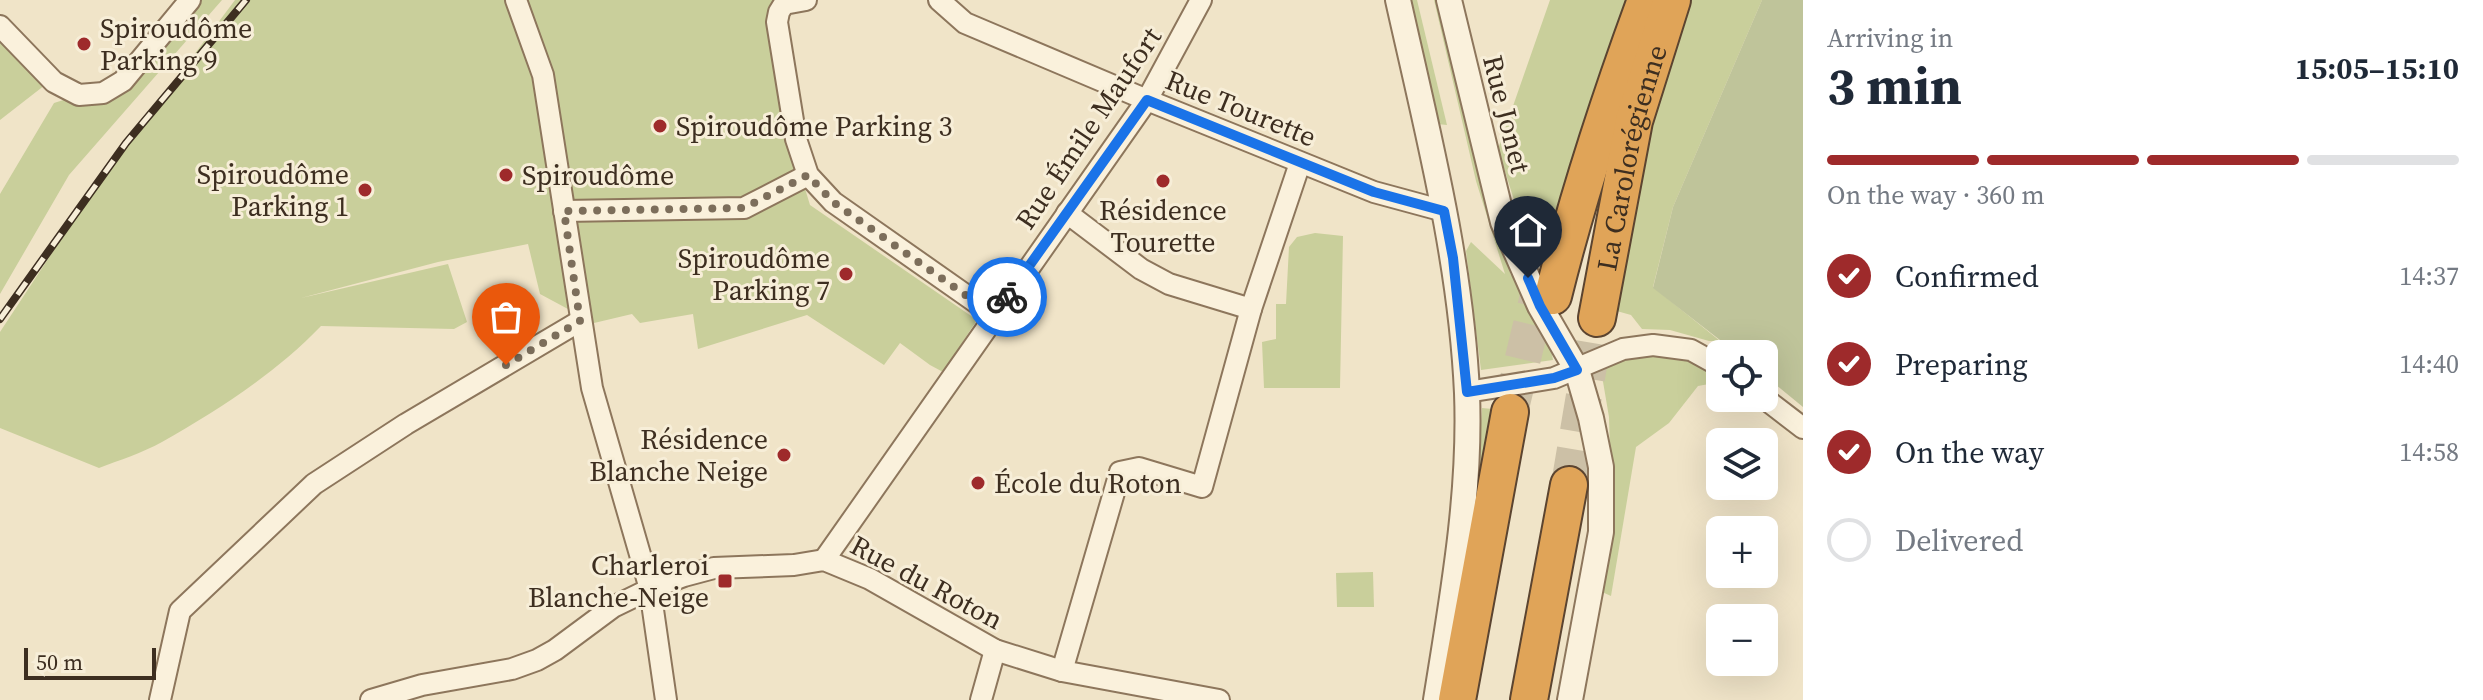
<!DOCTYPE html>
<html lang="en">
<head>
<meta charset="utf-8">
<style>
	:root { --surface:#fff; --page:#f2f2f3; --text:#1f2937; --muted:#747a83; --line:#e0e1e3; --accent:#9e2a2b }
	body { margin:0; font-family:"Source Serif 4",serif; background:var(--page); color:var(--text); height:100vh; display:flex; flex-direction:column; font-size:30px; white-space:nowrap }
	* { box-sizing:border-box; margin:0 }
	p { font-size:26px; color:var(--muted) }
	.icon { flex:none; width:44px; height:44px; fill:none; stroke:currentColor; stroke-width:2; stroke-linecap:round; stroke-linejoin:round }
	.map { position:relative; flex:1; overflow:hidden }
	.sheet { display:flex; flex-direction:column; background:var(--surface); width:680px }
	.sheet>* { flex:none }
	.fabs { position:absolute; left:1706px; top:340px; display:grid; gap:16px }
	.fabs a { display:grid; place-items:center; width:72px; height:72px; border-radius:12px; background:var(--surface); box-shadow:0 8px 32px #0002; font-size:40px }
	.scale { position:absolute; left:24px; bottom:20px; width:132px; box-sizing:border-box; padding-left:8px; border:4px solid #3d2e20; border-top:0; font-size:22px; line-height:28px; white-space:nowrap; color:#3d2e20; -webkit-text-stroke:6px #f7eed8; paint-order:stroke }
	.pin { position:absolute; display:grid; place-items:center; width:68px; height:68px; color:#fff; margin:-82px -34px; border-radius:50% 50% 50% 0; rotate:-45deg; box-shadow:0 0 8px #0007 }
	.pin .icon { rotate:45deg }
	.courier { position:absolute; display:grid; place-items:center; width:80px; height:80px; margin:-40px; border:6px solid #1a73e8; border-radius:50%; background:#fff; color:#222; box-shadow:0 2px 10px #0007 }
	.headline em { font-style:normal; font-weight:700 }
	.headline div { display:flex; flex-direction:column-reverse }
	.headline { display:flex; align-items:center; justify-content:space-between; height:136px; padding:0 24px }
	h1 { font-size:52px; font-weight:700; line-height:60px }
	.bar { display:grid; grid-template-columns:repeat(4,1fr); gap:12px 8px; align-content:center; height:96px; padding:0 24px }
	.bar i { height:10px; border-radius:6px; background:var(--line) }
	.bar .active { background:var(--accent) }
	.bar p { grid-column:span 4 }
	ol { padding:0 24px; list-style:none }
	li { display:flex; align-items:center; gap:24px; height:88px }
	li p { margin-inline-start:auto }
	li .icon { padding:8px; border-radius:50%; background:var(--accent); color:#fff; stroke-width:4 }
	li:last-child { color:var(--muted) }
	li i { width:44px; height:44px; border:4px solid var(--line); border-radius:50% }
	main { display:flex; flex:1; min-height:0 }
	.map>svg:first-child { display:block }
	.green { fill:#c9cf9b }
	.cemetery { fill:#bfc49a }
	.lines { fill:none; stroke-linecap:round; stroke-linejoin:round }
	.motorway-tunnel { stroke:#ccc0a6; stroke-width:36; stroke-dasharray:36 18; stroke-linecap:butt }
	.minor-casing { stroke:#8d765c; stroke-width:24 }
	.tertiary-casing { stroke:#8d765c; stroke-width:28 }
	.motorway-casing { stroke:#5b4430; stroke-width:40 }
	.minor { stroke:#faf1dc; stroke-width:20 }
	.tertiary { stroke:#faf1dc; stroke-width:24 }
	.motorway { stroke:#e0a458; stroke-width:36 }
	.rail-casing { stroke:#3d2e20; stroke-width:8 }
	.rail { stroke:#f7eed8; stroke-width:5; stroke-dasharray:15; stroke-linecap:butt }
	.done { stroke:#7c6e5b; stroke-width:8; stroke-dasharray:0 14.4 }
	.route { stroke:#1a73e8; stroke-width:10 }
	.poi-dot { fill:#9e2a2b; stroke:#f7eed8; stroke-width:3 }
	.labels { text-anchor:middle; dominant-baseline:central; stroke-width:6; stroke-linejoin:round; paint-order:stroke }
	.poi-label { font-size:28px; fill:#3d2e20; stroke:#f7eed8; text-anchor:start }
	.street-label { font-size:28px; fill:#3d2e20; stroke:#f7eed8 }
</style>
</head>
<body>
<main>
<div class="map">
<svg width="1803" height="700" viewBox="0 0 1803 700">
	<rect width="100%" height="100%" fill="#f0e4c8"/>
	<g class="green">
		<polygon points="198,0 222,0 69,175 0,294 0,194 54,103 123,81"/>
		<path d="M235 0H785L792 146 810 205 977 320 943 372 930 365 900 343 884 365 807 315 698 349 693 314 640 323 632 314 594 323 540 294 528 244 438 262 301 298 448 264 467 322 454 329 321 326C276 373 218 410 162 442 142 453 120 460 99 468L0 428V332L98 183Z"/>
		<polygon points="1409,0 1417,0 1447,125 1437,124"/>
		<polygon points="1434,0 1444,0 1501,242 1511,275 1518,279 1545,314 1553,360 1481,370 1466,251 1471,242 1505,274 1476,181"/>
		<polygon points="1550,0 1630,0 1595,88 1548,255 1535,267 1498,149"/>
		<polygon points="1685,0 1762,0 1673,207 1653,287 1720,341 1709,341 1670,330 1642,329 1631,315 1606,308 1653,92"/>
		<polygon points="0,37 45,85 0,120"/>
		<polygon points="1315,233 1343,236 1340,388 1264,388 1262,342 1276,339 1276,304 1286,304 1289,247 1297,237"/>
		<polygon points="1639,347 1682,349 1720,373 1720,382 1698,386 1669,423 1636,447 1611,596 1602,592 1611,486 1609,417 1601,370"/>
		<polygon points="1482,408 1503,410 1476,506"/>
		<polygon points="1373,572 1374,607 1337,607 1336,573"/>
	</g>
	<polygon class="cemetery" points="1762,0 1803,0 1803,407 1764,375 1764,354 1738,354 1653,288 1673,207"/>
	<g class="lines">
		<g class="motorway-tunnel">
			<polyline points="1510,412 1543,275"/>
			<polyline points="1569,485 1597,318"/>
		</g>
		<defs>
			<g id="minor">
				<polyline points="516,0 543,75 592,388 650,589 666,700"/>
				<polyline points="806,0 784,4 779,12 777,22 796,139 808,175 833,202 994,315"/>
				<polyline points="939,0 965,23 1147,100 1374,192 1444,211"/>
				<polyline points="0,26 54,82 79,95 103,93 123,81 190,0"/>
				<polyline points="564,211 744,208 808,175"/>
				<polyline points="1067,213 1141,269 1169,284 1251,309"/>
				<polyline points="1467,392 1554,378 1623,349 1653,345 1691,350 1720,366"/>
				<polyline points="1764,398 1803,428"/>
				<polyline points="824,560 1147,100 1201,0"/>
				<polyline points="1062,671 1120,472 1139,468 1202,487 1251,309 1300,163"/>
				<polyline points="160,700 180,611 314,484 406,424 580,321"/>
				<polyline points="371,700 422,685 512,669 537,660 555,650 613,607 650,589 684,576 714,568 794,565 824,560 870,579 995,650 1062,671 1219,700"/>
				<polyline points="981,700 995,650"/>
			</g>
			<g id="tertiary">
				<path d="M1398 0C1427 130 1461 260 1467 393 1471 496 1452 599 1436 700"/>
				<polyline points="1449,0 1503,222 1540,306 1577,370 1591,418 1601,467 1601,532 1570,700"/>
			</g>
			<g id="motorway">
				<path d="M1553 296C1578 195 1610 98 1646 0"/>
				<path id="s1" d="M1597 318 1634 121 1672 0"/>
				<polyline points="1457,700 1510,412"/>
				<polyline points="1529,700 1569,485"/>
			</g>
		</defs>
		<use href="#minor" class="minor-casing"/>
		<use href="#tertiary" class="tertiary-casing"/>
		<use href="#motorway" class="motorway-casing"/>
		<use href="#minor" class="minor"/>
		<use href="#tertiary" class="tertiary"/>
		<use href="#motorway" class="motorway"/>
		<defs>
			<polyline id="rail" points="0,319 126,143 246,0"/>
		</defs>
		<use href="#rail" class="rail-casing"/>
		<use href="#rail" class="rail"/>
	</g>
	<g class="lines">
		<polyline class="done" points="506,365 580,321 564,211 744,208 808,175 833,202 994,315 1007,297"/>
		<polyline class="route" points="1007,297 1147,100 1374,192 1444,211 1453,258 1467,392 1554,378 1577,370 1540,306 1528,278"/>
	</g>
	<g class="poi-dot">
		<circle cx="84" cy="44" r="8"/>
		<circle cx="660" cy="126" r="8"/>
		<circle cx="506" cy="175" r="8"/>
		<circle cx="1163" cy="181" r="8"/>
		<circle cx="365" cy="190" r="8"/>
		<circle cx="846" cy="274" r="8"/>
		<circle cx="784" cy="455" r="8"/>
		<circle cx="978" cy="483" r="8"/>
		<rect x="717" y="573" width="16" height="16" rx="4"/>
	</g>
	<g class="labels">
		<g class="poi-label">
			<text x="100" y="28">Spiroudôme<tspan x="100" dy="32">Parking 9</tspan></text>
			<text x="676" y="126">Spiroudôme Parking 3</text>
			<text x="349" y="174" text-anchor="end">Spiroudôme<tspan x="349" dy="32">Parking 1</tspan></text>
			<text x="522" y="175">Spiroudôme</text>
			<text x="1163" y="210" text-anchor="middle">Résidence<tspan x="1163" dy="32">Tourette</tspan></text>
			<text x="830" y="258" text-anchor="end">Spiroudôme<tspan x="830" dy="32">Parking 7</tspan></text>
			<text x="768" y="439" text-anchor="end">Résidence<tspan x="768" dy="32">Blanche Neige</tspan></text>
			<text x="994" y="483">École du Roton</text>
			<text x="709" y="565" text-anchor="end">Charleroi<tspan x="709" dy="32">Blanche-Neige</tspan></text>
		</g>
		<g class="street-label">
			<text transform="translate(1241 108) rotate(22)">Rue Tourette</text>
			<text transform="translate(1507 114) rotate(76)">Rue Jonet</text>
			<text transform="translate(1088 128) rotate(-56)">Rue Émile Maufort</text>
			<text stroke="none"><textPath href="#s1" startOffset="164">La Carolorégienne</textPath></text>
			<text transform="translate(927 582) rotate(28)">Rue du Roton</text>
		</g>
	</g>
</svg>
<div class="fabs">
<a><svg class="icon" aria-label="locate" viewBox="0 0 24 24"><circle cx="12" cy="12" r="6"/><path d="M12 2v4M12 18v4M2 12h4M18 12h4"/></svg></a>
<a><svg class="icon" aria-label="layers" viewBox="0 0 24 24"><path d="M12 4l9 5-9 5-9-5zM3 14l9 5 9-5"/></svg></a>
<a>+</a>
<a>−</a>
</div>
<div class="scale">50 m</div>
<div class="pin" style="left:506px;top:365px;background:#ea580c"><svg class="icon" aria-label="bag" viewBox="0 0 24 24"><path d="M5 8h14l-1 12H6zM9 8a3 3 0 0 1 6 0"/></svg></div>
<div class="pin" style="left:1528px;top:278px;background:#1f2937"><svg class="icon" aria-label="home" viewBox="0 0 24 24"><path d="M3 11l9-7 9 7M6 9v11h12V9"/></svg></div>
<div class="courier" style="left:1007px;top:297px"><svg class="icon" aria-label="bike" viewBox="0 0 24 24"><circle cx="6" cy="16" r="4"/><circle cx="18" cy="16" r="4"/><path d="M6 16l4-8h5l3 8M10 8l3 8H6M13 5h3"/></svg></div>
</div>
<section class="sheet">
<div class="headline"><div><h1>3 min</h1><p>Arriving in</p></div><em>15:05–15:10</em></div>
<div class="bar"><i class="active"></i><i class="active"></i><i class="active"></i><i></i><p>On the way · 360 m</p></div>
<ol>
<li><svg class="icon" aria-label="check" viewBox="0 0 24 24"><path d="M5 12l5 5 9-10"/></svg>Confirmed<p>14:37</p></li>
<li><svg class="icon" aria-label="check" viewBox="0 0 24 24"><path d="M5 12l5 5 9-10"/></svg>Preparing<p>14:40</p></li>
<li><svg class="icon" aria-label="check" viewBox="0 0 24 24"><path d="M5 12l5 5 9-10"/></svg>On the way<p>14:58</p></li>
<li><i></i>Delivered</li>
</ol>
</section>
</main>
</body>
</html>
